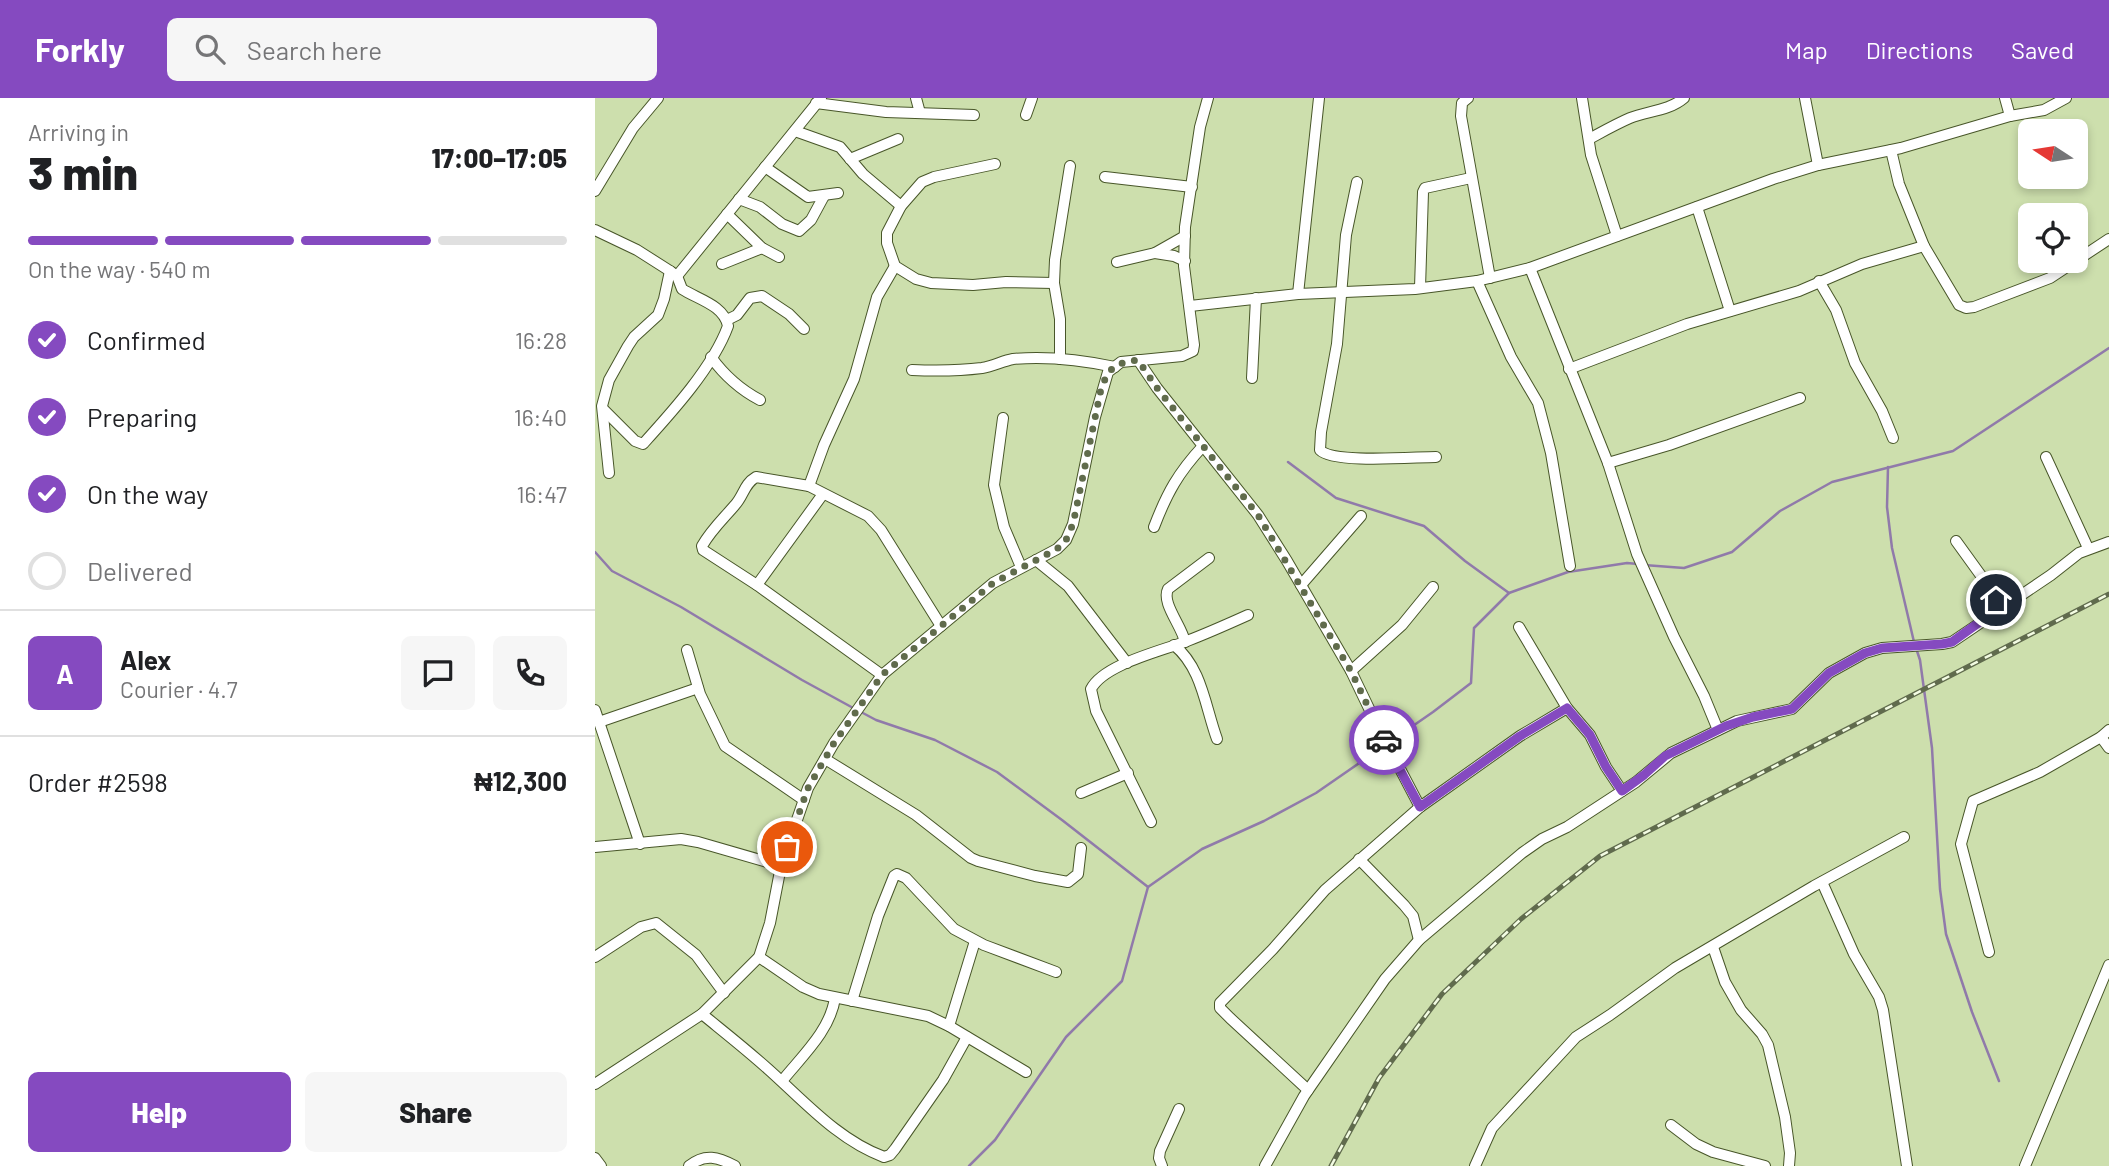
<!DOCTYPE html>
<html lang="en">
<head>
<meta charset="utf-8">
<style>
	:root { --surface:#fff; --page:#f6f6f6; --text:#202124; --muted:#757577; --line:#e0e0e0; --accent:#854ac0 }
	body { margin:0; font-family:Barlow,sans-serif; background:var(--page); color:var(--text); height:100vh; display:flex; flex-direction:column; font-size:26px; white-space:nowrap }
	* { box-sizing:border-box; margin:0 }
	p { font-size:23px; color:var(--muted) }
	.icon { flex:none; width:38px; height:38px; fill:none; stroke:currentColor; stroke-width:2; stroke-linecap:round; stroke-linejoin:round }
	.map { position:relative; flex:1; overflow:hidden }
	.sheet { display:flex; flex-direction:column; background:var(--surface); width:595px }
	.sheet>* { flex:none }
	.needle { width:46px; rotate:282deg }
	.fabs { position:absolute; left:1423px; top:21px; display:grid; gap:14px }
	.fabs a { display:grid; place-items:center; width:70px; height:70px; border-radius:10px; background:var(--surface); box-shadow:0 4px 10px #0003; font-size:35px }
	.pin { position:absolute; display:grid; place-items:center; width:60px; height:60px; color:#fff; margin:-30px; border:4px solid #fff; border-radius:50%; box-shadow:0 2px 7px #0007 }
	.courier { position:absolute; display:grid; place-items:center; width:70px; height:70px; margin:-35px; border:5px solid #854ac0; border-radius:50%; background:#fff; color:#222; box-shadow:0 2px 9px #0007 }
	.overview em { font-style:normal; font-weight:800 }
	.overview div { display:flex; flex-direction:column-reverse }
	.overview { display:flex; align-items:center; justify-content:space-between; height:119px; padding:0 28px }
	h1 { font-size:46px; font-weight:800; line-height:52px }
	.bar { display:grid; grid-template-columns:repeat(4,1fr); gap:10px 7px; align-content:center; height:84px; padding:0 28px }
	.bar i { height:9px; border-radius:5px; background:var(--line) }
	.bar .on { background:var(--accent) }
	.bar p { grid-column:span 4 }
	.line { display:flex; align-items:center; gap:18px; padding:0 28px; border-top:2px solid var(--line) }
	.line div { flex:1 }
	.round { display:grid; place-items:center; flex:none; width:74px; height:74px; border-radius:10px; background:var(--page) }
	ol { padding:0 28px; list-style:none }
	li { display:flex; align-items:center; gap:21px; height:77px }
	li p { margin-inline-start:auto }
	li .icon { padding:7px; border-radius:50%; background:var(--accent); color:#fff; stroke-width:4 }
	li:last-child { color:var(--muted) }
	li i { width:38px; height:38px; border:4px solid var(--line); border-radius:50% }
	.button { display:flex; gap:14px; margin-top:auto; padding:14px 28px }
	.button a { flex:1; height:80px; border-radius:10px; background:var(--accent); color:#fff; font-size:28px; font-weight:800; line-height:80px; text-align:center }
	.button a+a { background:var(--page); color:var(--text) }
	header { display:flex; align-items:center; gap:42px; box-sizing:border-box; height:98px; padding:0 35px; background:var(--accent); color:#fff }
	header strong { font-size:33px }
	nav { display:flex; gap:38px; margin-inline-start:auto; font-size:24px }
	.search { width:490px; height:63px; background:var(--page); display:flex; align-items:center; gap:18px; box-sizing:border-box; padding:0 24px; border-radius:10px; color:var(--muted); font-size:26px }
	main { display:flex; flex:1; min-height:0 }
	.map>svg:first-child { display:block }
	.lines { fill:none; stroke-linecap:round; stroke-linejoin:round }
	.stream { stroke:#907aaa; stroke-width:2.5 }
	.minor-casing { stroke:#485629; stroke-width:12 }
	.minor { stroke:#fff; stroke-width:10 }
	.rail-casing { stroke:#606b4d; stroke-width:5 }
	.rail { stroke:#f3fce3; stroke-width:2.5; stroke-dasharray:8; stroke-linecap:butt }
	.done { stroke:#606b4c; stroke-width:7; stroke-dasharray:0 12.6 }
	.route { stroke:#854ac0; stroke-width:9 }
</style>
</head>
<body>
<header>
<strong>Forkly</strong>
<div class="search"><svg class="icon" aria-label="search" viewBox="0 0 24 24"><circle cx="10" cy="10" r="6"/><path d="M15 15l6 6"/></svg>Search here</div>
<nav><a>Map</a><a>Directions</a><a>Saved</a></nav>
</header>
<main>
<section class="sheet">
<div class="overview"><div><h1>3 min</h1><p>Arriving in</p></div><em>17:00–17:05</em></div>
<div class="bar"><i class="on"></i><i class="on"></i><i class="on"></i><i></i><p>On the way · 540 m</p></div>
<ol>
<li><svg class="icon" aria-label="check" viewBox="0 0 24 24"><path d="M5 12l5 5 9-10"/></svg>Confirmed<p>16:28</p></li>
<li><svg class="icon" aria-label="check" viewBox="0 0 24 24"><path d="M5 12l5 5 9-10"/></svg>Preparing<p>16:40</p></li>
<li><svg class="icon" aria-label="check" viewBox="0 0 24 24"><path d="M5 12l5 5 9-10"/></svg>On the way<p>16:47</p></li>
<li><i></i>Delivered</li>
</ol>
<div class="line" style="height:126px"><b class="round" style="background:var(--accent);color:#fff">A</b><div><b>Alex</b><p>Courier · 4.7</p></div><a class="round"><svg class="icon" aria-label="chat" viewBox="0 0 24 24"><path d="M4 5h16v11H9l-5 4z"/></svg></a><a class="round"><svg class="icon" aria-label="phone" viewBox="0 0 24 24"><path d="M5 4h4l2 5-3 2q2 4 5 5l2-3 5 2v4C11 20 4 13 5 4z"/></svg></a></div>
<div class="line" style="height:91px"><div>Order #2598</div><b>₦12,300</b></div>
<div class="button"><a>Help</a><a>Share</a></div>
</section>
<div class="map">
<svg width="1514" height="1068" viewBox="0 0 1514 1068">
	<rect width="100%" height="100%" fill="#cddfad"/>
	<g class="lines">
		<g class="stream">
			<polyline points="693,364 741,400 829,428 870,463 914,495"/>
			<polyline points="1293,369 1292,409 1297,450 1319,544"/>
			<polyline points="0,454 17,473 86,509 207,582 260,611"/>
			<polyline points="1049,467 1089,470 1137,454 1185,413 1237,384 1358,353 1514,250"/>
			<polyline points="1321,550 1325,562 1337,650 1345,791 1351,836 1377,914 1404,983"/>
			<polyline points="266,614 281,622 340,642 402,674 467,722 553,789"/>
			<polyline points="374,1068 400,1042 471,939 527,883 553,789 607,751 669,723 721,695 838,614 876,585 879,530 914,495 973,474 1032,465 1043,466"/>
		</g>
		<defs>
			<g id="minor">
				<polyline points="321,0 325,15"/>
				<polyline points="873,0 867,5 866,18 895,180"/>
				<polyline points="987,0 996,57 1022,138"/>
				<polyline points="1210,0 1223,67"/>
				<polyline points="1410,0 1415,18"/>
				<polyline points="221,5 291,14 379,17"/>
				<polyline points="431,17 437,0"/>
				<polyline points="200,33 245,49 268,76 306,108"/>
				<path d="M994 41C1007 34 1021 26 1035 20 1052 13 1074 13 1089 0"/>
				<polyline points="1296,52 1304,86 1329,148 1364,207 1371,210 1379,209 1455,180 1514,141"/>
				<polyline points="255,61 303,41"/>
				<polyline points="400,66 339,79 327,84 306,108 292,135 292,145 300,168 321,181 336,185 378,187 411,184 459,185"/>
				<polyline points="170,69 213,99 243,95"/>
				<polyline points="510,79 597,89"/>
				<path d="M762 84 751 137 742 246 726 334 725 352C738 366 819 359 841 359"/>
				<polyline points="0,93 38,30 63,0"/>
				<polyline points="144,101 165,109 187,126 204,133 216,122 229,98"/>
				<polyline points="1102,109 1135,213"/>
				<polyline points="132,116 167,150 184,159"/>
				<path d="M0 132 42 152 75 173 82 178 87 191C102 201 129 207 133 228 118 269 77 314 48 346L40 343 8 311"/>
				<polyline points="560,155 579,158 590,163"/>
				<polyline points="522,164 560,155 590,138"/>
				<polyline points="127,166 167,150"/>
				<polyline points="935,170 1013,365 1042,456 1079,539 1109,598 1123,632"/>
				<polyline points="82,178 226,0"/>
				<polyline points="882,183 916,259 943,305 956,355 975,468"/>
				<polyline points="1224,183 1241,212 1260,265 1287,313 1298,340"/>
				<polyline points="825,190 828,94 830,90 876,80"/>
				<polyline points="703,196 724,0"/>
				<polyline points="595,208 703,196 820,191 882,183 935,170 1178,81 1223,67 1306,50 1415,18 1449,12 1471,0"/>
				<polyline points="132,222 142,217 155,200 167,198 194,216 209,231"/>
				<path d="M116 259C129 277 146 292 165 302"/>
				<polyline points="465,261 465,221 459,185 460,162 475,68"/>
				<polyline points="543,262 562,290 663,417 692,463 756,573 781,625 825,709"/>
				<polyline points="974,271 1092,226 1204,193 1267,166 1329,148"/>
				<path d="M317 272C341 273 363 273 387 270 398 268 408 263 418 261 452 258 487 262 520 269"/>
				<polyline points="657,280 661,200"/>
				<polyline points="408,320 399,387 409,429 426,469"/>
				<polyline points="1451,359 1493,450"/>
				<polyline points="1013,365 1074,347 1205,300"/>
				<polyline points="14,375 7,308 14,282 33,248 39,239 63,217 69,201 75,173"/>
				<polyline points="214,388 229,347 259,281 282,199 300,168"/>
				<path d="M559 429C572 395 583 375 608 348"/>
				<polyline points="1361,443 1400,497 1400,513"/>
				<polyline points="441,462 473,488 532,565"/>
				<polyline points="162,487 228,396"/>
				<polyline points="706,487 766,418"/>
				<polyline points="924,529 972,610 995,637 1011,669 1027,693"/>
				<path d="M590 544C587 528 566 505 573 491L614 460"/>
				<path d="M579 547C607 570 610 608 622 641"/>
				<polyline points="92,552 105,596 130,648 209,702"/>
				<polyline points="756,573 807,527 838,489"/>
				<path d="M287 577 162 487 108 452 107 448C116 432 129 420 140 407 149 397 149 386 161 379L214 388 273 418 286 432 346 528"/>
				<polyline points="0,612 45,746"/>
				<polyline points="4,624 103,590"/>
				<polyline points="1506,639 1514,650"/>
				<polyline points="230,661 321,717 376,760 383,763 440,778 473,784 483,776 486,750"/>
				<polyline points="486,695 533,675"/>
				<path d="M556 724 501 613 496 591C509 566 567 553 592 543 613 535 633 526 653 517"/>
				<polyline points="0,749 86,741 103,744 186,768"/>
				<polyline points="764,761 809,807 818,818 824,842"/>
				<polyline points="1227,784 1259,856 1284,899 1288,912 1312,1068"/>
				<polyline points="1118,849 1130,884 1146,912 1167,936 1173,947 1190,1019 1195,1055 1194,1068"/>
				<polyline points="1394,854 1366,746 1378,703 1445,674 1506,639 1514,632"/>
				<polyline points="0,859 46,829 61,825 101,857 129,895"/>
				<polyline points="164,859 208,889 224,896 333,918 354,928 431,974"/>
				<polyline points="257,903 283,818 299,778 302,776 311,780 359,831 389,847 461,874"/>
				<path d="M107 916C129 934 152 952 173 971 209 1003 243 1042 289 1059L295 1057 300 1051 348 982 372 939"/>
				<polyline points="354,928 380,843"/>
				<path d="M187 983C207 958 235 933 240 900"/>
				<polyline points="0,986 107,916 164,859 175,825 186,768 213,690 239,645 287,577 398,485 462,451 471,442 478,426 500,319 513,274 526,264 587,258 598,253 599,247 589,168 590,129 605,29 613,0"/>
				<polyline points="713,992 635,920 625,910 625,905 678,851 730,792 825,709 925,638 972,610"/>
				<polyline points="1076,1027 1101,1046 1118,1054 1170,1068"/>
				<polyline points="0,1060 6,1068"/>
				<path d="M94 1068C110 1055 123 1059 140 1068"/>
				<polyline points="567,1068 564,1060 565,1053 584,1011"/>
				<polyline points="670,1068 709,998 790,881 824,842 927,755 947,741 972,729 1041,684 1076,655 1142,623 1197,611 1234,575 1270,555 1287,550 1347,546 1357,544 1456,477 1484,455 1514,444"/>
				<polyline points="880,1068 897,1030 981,939 1015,917 1080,870 1219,788 1309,739"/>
				<polyline points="1430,1068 1514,867"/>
			</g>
		</defs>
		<use href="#minor" class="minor-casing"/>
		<use href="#minor" class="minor"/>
		<defs>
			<polyline id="rail" points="736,1068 784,980 847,896 926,821 1005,758 1514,496"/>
		</defs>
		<use href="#rail" class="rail-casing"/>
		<use href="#rail" class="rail"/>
	</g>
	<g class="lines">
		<path class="done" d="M192 749 213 690 239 645 287 577 398 485 462 451 471 442 478 426 506 291C514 269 520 265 543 262L562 290 663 417 756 573 789 642"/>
		<polyline class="route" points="789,642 825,709 925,638 972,610 995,637 1011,669 1027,693 1049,677 1070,658 1131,628 1158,619 1197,611 1234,575 1270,555 1287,550 1347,546 1357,544 1400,513 1401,502"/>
	</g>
</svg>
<div class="fabs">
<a><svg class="needle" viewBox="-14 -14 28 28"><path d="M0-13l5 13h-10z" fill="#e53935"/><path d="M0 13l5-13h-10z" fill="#757577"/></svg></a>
<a><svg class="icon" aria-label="locate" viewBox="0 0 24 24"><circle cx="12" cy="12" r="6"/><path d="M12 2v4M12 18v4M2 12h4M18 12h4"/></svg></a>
</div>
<div class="pin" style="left:192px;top:749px;background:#ea580c"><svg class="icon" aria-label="bag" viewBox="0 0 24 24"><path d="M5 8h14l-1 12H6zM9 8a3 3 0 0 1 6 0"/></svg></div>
<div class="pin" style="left:1401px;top:502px;background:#1f2937"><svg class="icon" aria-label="home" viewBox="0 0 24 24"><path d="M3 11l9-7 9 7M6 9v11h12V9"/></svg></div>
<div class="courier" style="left:789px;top:642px"><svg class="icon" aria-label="car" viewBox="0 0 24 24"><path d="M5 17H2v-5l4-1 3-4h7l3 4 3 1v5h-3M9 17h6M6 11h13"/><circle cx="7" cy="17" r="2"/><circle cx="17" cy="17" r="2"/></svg></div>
</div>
</main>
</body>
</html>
